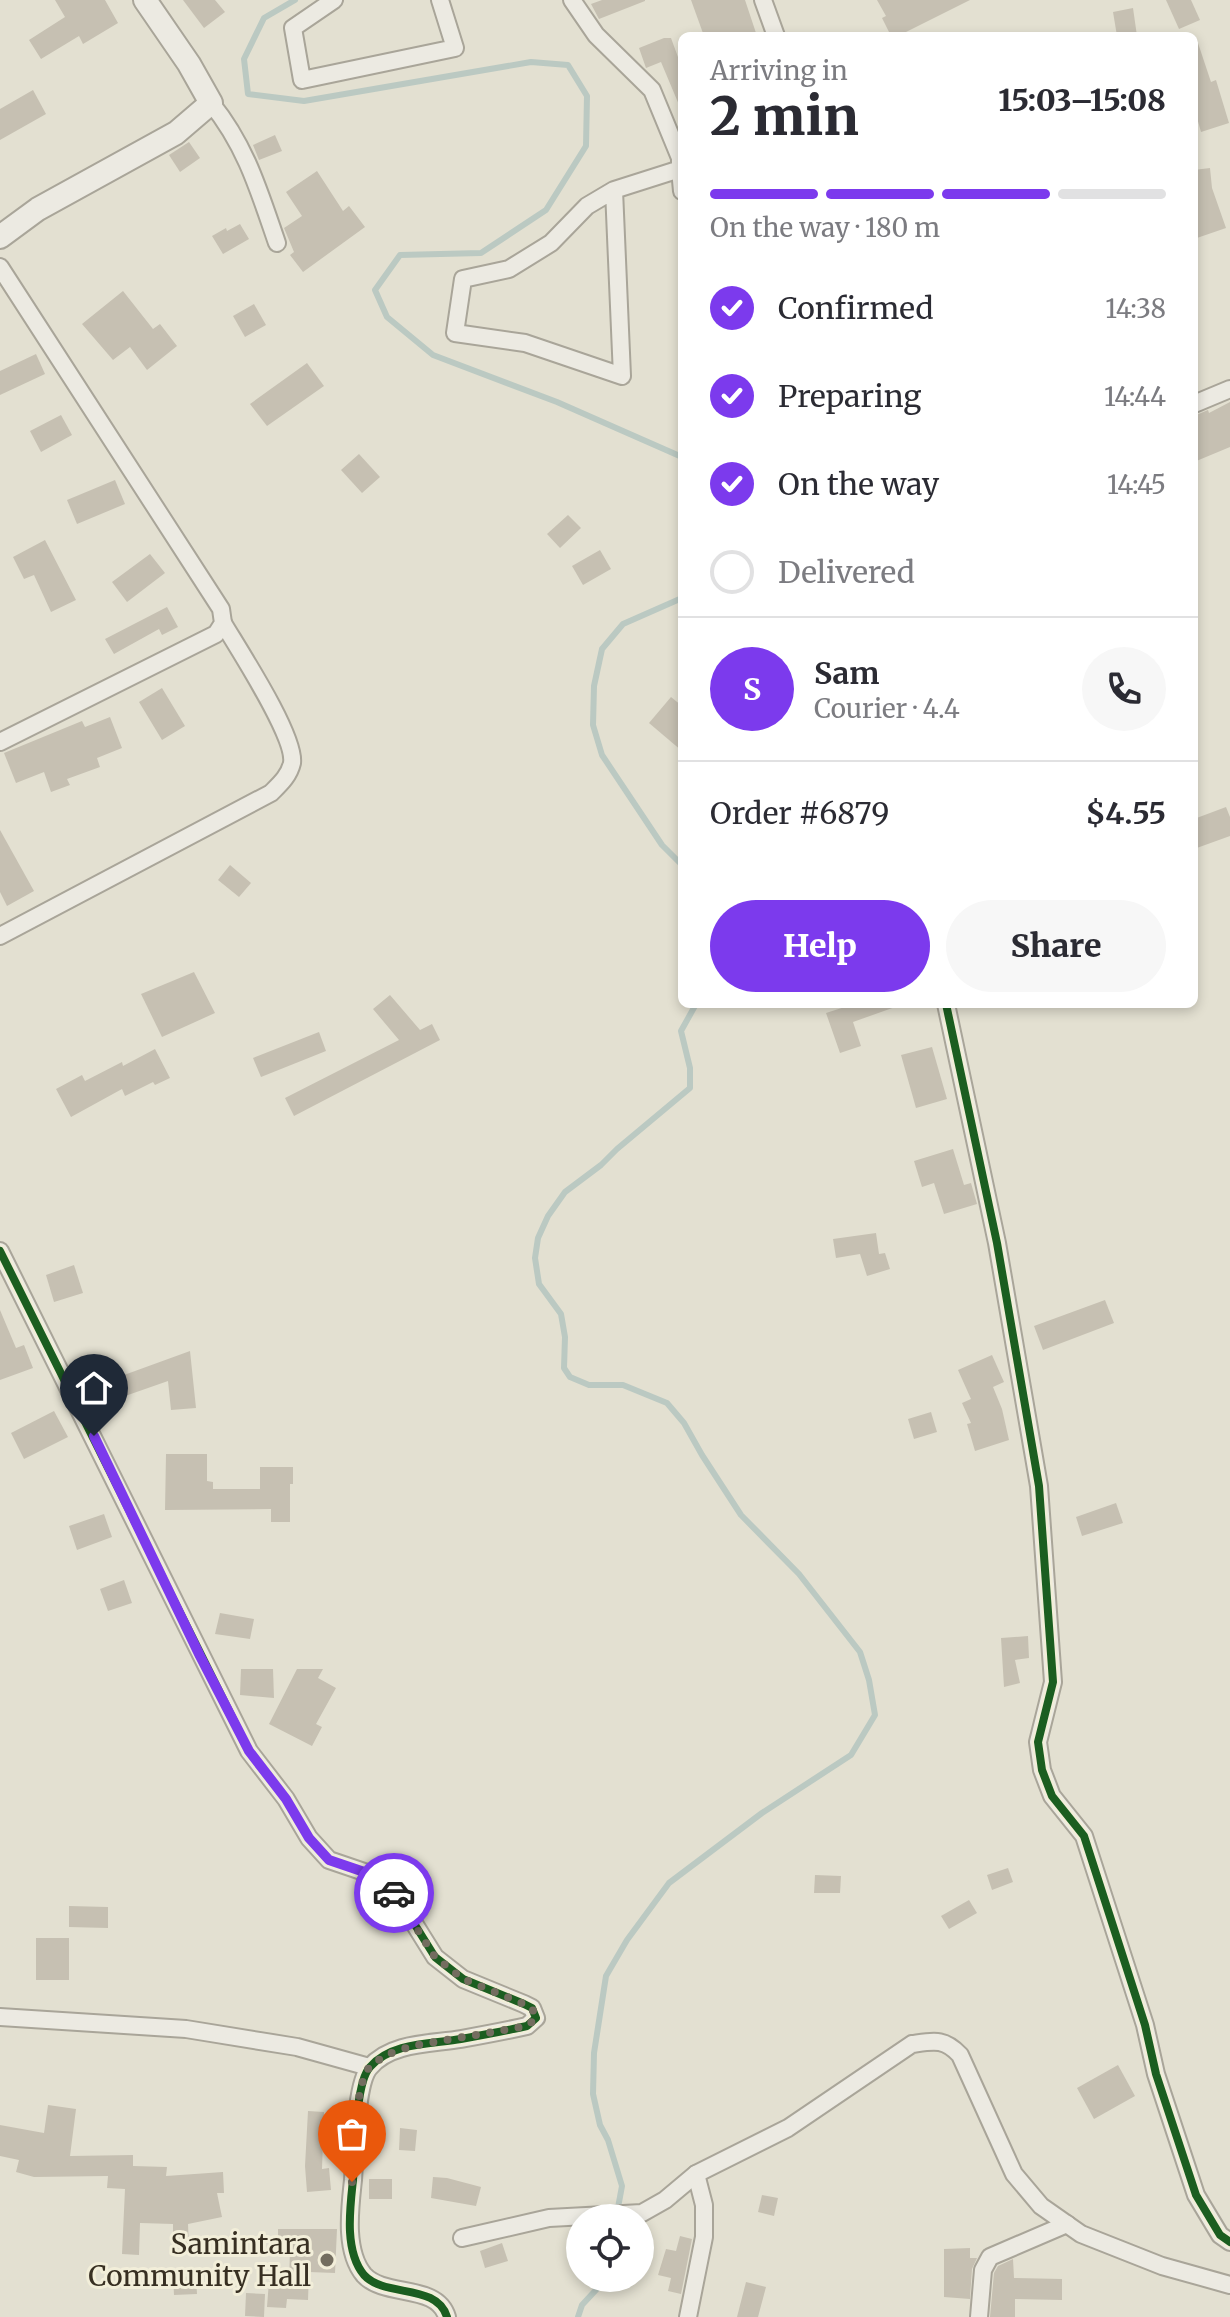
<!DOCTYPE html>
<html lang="en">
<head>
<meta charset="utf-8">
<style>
	:root { --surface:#fff; --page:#f7f7f7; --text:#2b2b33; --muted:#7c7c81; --line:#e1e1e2; --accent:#7c3aed }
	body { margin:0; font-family:Merriweather,serif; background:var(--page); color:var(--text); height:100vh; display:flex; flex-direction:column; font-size:30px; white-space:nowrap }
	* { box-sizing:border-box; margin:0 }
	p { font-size:26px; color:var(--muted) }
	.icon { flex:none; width:44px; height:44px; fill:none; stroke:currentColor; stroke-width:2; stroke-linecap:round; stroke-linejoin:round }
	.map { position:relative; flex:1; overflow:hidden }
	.drawer { position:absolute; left:678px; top:32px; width:520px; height:976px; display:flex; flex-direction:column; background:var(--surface); border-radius:12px; box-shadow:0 4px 12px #0003 }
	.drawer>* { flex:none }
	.tools { position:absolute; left:566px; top:2204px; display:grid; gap:16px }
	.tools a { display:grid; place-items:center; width:88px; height:88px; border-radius:50%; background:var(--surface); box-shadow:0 4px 12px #0003; font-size:40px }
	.pin { position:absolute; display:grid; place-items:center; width:68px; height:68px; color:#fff; margin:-82px -34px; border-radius:50% 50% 50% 0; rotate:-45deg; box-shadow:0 0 8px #0007 }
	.pin .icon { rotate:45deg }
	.courier { position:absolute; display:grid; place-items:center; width:80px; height:80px; margin:-40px; border:6px solid #7c3aed; border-radius:50%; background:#fff; color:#222; box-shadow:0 2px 10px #0007 }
	.head em { font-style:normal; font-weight:800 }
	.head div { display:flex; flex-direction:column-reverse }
	.head { display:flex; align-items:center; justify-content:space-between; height:136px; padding:0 32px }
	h1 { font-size:52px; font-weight:800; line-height:60px }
	.bar { display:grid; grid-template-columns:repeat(4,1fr); gap:12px 8px; align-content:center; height:96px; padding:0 32px }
	.bar i { height:10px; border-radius:6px; background:var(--line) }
	.bar .current { background:var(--accent) }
	.bar p { grid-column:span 4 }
	.line { display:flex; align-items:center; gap:20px; padding:0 32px; border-top:2px solid var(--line) }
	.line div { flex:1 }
	.round { display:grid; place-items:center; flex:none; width:84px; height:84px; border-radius:42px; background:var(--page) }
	ol { padding:0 32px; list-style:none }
	li { display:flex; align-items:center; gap:24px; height:88px }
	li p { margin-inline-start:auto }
	li .icon { padding:8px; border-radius:50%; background:var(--accent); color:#fff; stroke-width:4 }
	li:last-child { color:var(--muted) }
	li i { width:44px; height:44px; border:4px solid var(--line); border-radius:50% }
	.button { display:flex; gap:16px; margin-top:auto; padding:16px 32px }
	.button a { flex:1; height:92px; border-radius:48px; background:var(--accent); color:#fff; font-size:32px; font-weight:800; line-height:92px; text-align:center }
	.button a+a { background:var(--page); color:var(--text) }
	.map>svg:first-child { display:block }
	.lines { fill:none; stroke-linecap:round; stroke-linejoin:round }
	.stream { stroke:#bbc9c2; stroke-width:6 }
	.building { fill:#c6c0b2 }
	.minor-casing { stroke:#a9a599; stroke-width:20 }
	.tertiary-casing { stroke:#a9a599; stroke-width:26 }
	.minor { stroke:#eceae2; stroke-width:16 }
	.tertiary { stroke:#eceae2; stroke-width:22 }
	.cycleway-casing { stroke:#f2eed9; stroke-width:13 }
	.cycleway { stroke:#1b5e20; stroke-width:8 }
	.done { stroke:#736d5f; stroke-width:8; stroke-dasharray:0 14.4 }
	.route { stroke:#7c3aed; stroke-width:10 }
	.poi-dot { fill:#736d5f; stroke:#f2eed9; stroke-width:3 }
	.labels { text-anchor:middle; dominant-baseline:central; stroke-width:6; stroke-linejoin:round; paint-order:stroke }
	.poi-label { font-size:28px; fill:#372f22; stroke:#f2eed9; text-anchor:end }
</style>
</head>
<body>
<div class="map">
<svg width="1230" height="2317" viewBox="0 0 1230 2317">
	<rect width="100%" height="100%" fill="#e3e0d1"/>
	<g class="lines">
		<g class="stream">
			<polyline points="295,0 264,18 244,59 248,94 304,101 531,62 568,65 587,96 586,146 546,210 481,253 400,255 375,290 387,317 433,355 557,402 682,457"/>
			<polyline points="682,598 623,624 602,649 594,686 593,725 602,755 662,845 682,865"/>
			<polyline points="617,2213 622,2186 608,2140 600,2125 593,2094 594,2053 606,1976 627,1940 669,1883 762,1813 851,1755 875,1715 869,1680 860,1652 799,1574 741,1515 702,1455 684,1423 667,1403 623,1385 589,1385 570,1377 564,1368 565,1337 561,1314 539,1284 535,1258 538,1238 548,1216 565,1192 601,1165 617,1149 690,1088 690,1068 681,1031 696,1004"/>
			<polyline points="578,2317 582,2305 607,2278"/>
		</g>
	</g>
	<g class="building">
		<polygon points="55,0 105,0 118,23 83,44 79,36 41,59 29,40 65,17"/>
		<polygon points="183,0 215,0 225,12 204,28"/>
		<polygon points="602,0 645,0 645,1 599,19 591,4"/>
		<polygon points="691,0 745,0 757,36 704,36"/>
		<polygon points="877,0 970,0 898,36 891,36 882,18 886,16"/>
		<polygon points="1166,0 1191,0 1200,20 1179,29"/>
		<polygon points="1133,8 1137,36 1117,36 1113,12"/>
		<polygon points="664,38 671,38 682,68 682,112 661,62 646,68 639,48"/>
		<polygon points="1194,40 1197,40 1211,82 1216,80 1229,123 1201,132 1194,107"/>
		<polygon points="33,90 46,114 0,140 0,109"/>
		<polygon points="275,135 282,151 259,160 253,145"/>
		<polygon points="189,142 200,158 180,172 169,155"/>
		<polygon points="1210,168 1212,188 1226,228 1194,239 1194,170"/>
		<polygon points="317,171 343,211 349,206 365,227 303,272 290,255 294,252 284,228 302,216 286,192"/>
		<polygon points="240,224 249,239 223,254 212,236 226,228 227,231"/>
		<polygon points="123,291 153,329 160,324 177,346 147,370 130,347 113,360 82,324"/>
		<polygon points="254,304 266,325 245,337 233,316"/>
		<polygon points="36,354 45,374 0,395 0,371"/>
		<polygon points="307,363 324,386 267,426 250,404"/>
		<polygon points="1230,402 1230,447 1194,462 1194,416 1208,410 1209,413"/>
		<polygon points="61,415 72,435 41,452 30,431"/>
		<polygon points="359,454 380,477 362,493 341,470"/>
		<polygon points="115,480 125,504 77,524 67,500"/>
		<polygon points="568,515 581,528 560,548 547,534"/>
		<polygon points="45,540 76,600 51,612 34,575 24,579 13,557"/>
		<polygon points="600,550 611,569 583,585 572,566"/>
		<polygon points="150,554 165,573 127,602 112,582"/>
		<polygon points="167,607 178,627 162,635 159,629 114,654 105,639"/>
		<polygon points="162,688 185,726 162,740 139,702"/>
		<polygon points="671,697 682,706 682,751 649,723"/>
		<polygon points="110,717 122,748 97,758 100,767 67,779 70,785 51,792 44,772 16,783 4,753 82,721 85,727"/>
		<polygon points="1226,807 1230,817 1230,836 1194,849 1194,819"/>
		<polygon points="0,830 34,891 7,906 0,892"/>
		<polygon points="230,865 251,883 239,897 218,880"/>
		<polygon points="194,972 215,1013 162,1037 141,994"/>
		<polygon points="390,995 420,1030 432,1024 440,1040 294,1116 285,1098 399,1040 373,1009"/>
		<polygon points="854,1004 898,1006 853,1022 861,1046 840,1053 826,1013"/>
		<polygon points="319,1032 326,1051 261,1077 253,1058"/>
		<polygon points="932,1047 947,1099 916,1108 901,1055"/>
		<polygon points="155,1049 170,1078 155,1085 153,1082 125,1096 122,1089 71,1117 56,1089 82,1075 85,1081 122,1062 123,1066"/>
		<polygon points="953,1149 964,1185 971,1183 977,1204 944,1214 934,1183 922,1187 914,1161"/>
		<polygon points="876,1233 879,1254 885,1253 890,1269 867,1276 860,1254 836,1258 833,1239"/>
		<polygon points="74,1265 83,1293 54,1302 46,1275"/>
		<polygon points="1105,1300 1114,1323 1043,1350 1034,1326"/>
		<polygon points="0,1310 16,1348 24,1345 33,1368 0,1380"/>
		<polygon points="190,1351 196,1408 171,1410 168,1381 108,1402 102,1383"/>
		<polygon points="992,1355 1004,1382 993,1387 1002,1409 1009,1440 975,1451 967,1424 971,1423 962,1403 971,1399 958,1370"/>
		<polygon points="54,1411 68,1437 24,1459 11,1433"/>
		<polygon points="931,1412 937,1432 914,1439 908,1419"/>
		<polygon points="166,1454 207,1454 207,1481 213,1482 213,1489 260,1489 260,1467 293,1467 293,1484 290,1484 290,1522 271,1522 271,1509 165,1510"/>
		<polygon points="1116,1503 1123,1523 1082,1536 1076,1517"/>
		<polygon points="104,1514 112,1537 77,1550 69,1526"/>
		<polygon points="124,1580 132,1603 108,1611 100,1589"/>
		<polygon points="220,1613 254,1619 250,1639 215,1634"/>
		<polygon points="1028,1636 1029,1658 1015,1660 1020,1683 1004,1687 1001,1638"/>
		<polygon points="241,1669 273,1669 274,1698 240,1695"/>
		<polygon points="297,1669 323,1669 318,1678 336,1688 316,1724 322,1727 312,1746 269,1724"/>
		<polygon points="1008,1868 1013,1882 992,1890 987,1875"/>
		<polygon points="815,1875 841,1876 840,1893 814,1893"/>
		<polygon points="969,1900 977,1913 949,1929 941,1916"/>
		<polygon points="69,1906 108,1907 108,1928 69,1927"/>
		<rect x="36" y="1938" width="33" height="42"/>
		<polygon points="1118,2065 1135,2096 1094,2119 1077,2088"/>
		<polygon points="48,2105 76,2109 70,2156 133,2155 133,2166 167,2167 166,2176 223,2172 224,2193 217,2193 222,2217 188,2224 189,2248 173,2247 173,2224 140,2223 139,2255 122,2254 125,2189 107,2188 108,2176 34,2177 16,2172 19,2160 0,2156 0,2125 44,2133"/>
		<polygon points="308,2111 324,2112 322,2169 329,2168 331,2190 307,2192 305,2166"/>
		<polygon points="400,2128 417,2130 415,2151 399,2150"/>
		<polygon points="433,2177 447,2178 481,2187 476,2206 431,2198"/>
		<rect x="369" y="2179" width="23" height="20"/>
		<polygon points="762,2195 778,2198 774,2216 758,2212"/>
		<polygon points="278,2229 337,2229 335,2273 309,2272 308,2300 287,2299 286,2308 267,2307 269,2281 289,2282 290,2251 278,2251"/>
		<polygon points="680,2236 692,2239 681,2294 668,2291 671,2278 658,2275 666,2249 676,2251"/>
		<polygon points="502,2243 508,2261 485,2268 480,2251"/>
		<polygon points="970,2248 970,2258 977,2258 972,2269 970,2299 944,2297 944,2249"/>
		<polygon points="1013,2259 1014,2278 1062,2279 1062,2300 1015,2299 1015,2317 990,2317 994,2273 998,2266"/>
		<polygon points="173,2276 196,2277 197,2294 174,2295"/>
		<polygon points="746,2282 766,2287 758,2317 737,2317"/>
		<polygon points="246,2293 265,2294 264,2317 245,2316"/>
	</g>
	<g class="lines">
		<defs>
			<g id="minor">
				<polyline points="334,0 293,28 302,80 455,48 440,0"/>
				<polyline points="572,0 596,35 652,90 680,158 680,169 614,190 587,206 551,243 509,269 463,279 455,333 525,343 622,376 614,190"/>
				<polyline points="763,0 776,36"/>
				<path d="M211 103C246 146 259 191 277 243"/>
				<polyline points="680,169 682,191"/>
				<polyline points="0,267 221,609 223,623 216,634 0,742"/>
				<polyline points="1194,404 1230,389"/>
				<path d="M0 936 271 793C280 784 289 776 292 763 296 737 239 650 223 623"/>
				<polyline points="946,1004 997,1243 1039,1486 1053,1682 1038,1742 1042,1770 1052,1796 1084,1836 1145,2025 1156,2074 1196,2195 1220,2235 1230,2242"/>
				<path d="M0 1251 249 1751 286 1799 309 1838 329 1860 376 1876 397 1896 435 1957 463 1979 524 2004 532 2008 536 2018 527 2026C505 2031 483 2035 461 2039 432 2044 391 2042 370 2067 355 2083 355 2155 353 2180 350 2208 344 2251 364 2275 385 2298 437 2283 447 2317"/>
				<polyline points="0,2017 186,2029 297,2047 369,2067"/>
				<path d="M462 2238 549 2218 642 2213 665 2200 696 2174 788 2128 912 2044C934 2041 944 2038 960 2055L1014 2174 1041 2206 1081 2234 1162 2266 1230 2285"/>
				<polyline points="688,2317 704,2237 704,2205 696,2174"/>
				<polyline points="979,2317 983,2270 990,2257 1067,2224"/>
			</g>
			<polyline id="tertiary" points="0,237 38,209 176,133 211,103 189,64 145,0"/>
		</defs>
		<use href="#minor" class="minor-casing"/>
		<use href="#tertiary" class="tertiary-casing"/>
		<use href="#minor" class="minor"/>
		<use href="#tertiary" class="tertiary"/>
		<defs>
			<g id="cycleway">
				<polyline points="946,1004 997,1243 1039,1486 1053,1682 1038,1742 1042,1770 1052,1796 1084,1836 1145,2025 1156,2074 1196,2195 1220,2235 1230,2242"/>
				<path d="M0 1251 249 1751 286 1799 309 1838 329 1860 376 1876 397 1896 435 1957 463 1979 524 2004 532 2008 536 2018 527 2026C505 2031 483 2035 461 2039 432 2044 391 2042 370 2067 355 2083 355 2155 353 2180 350 2208 344 2251 364 2275 385 2298 437 2283 447 2317"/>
			</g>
		</defs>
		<use href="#cycleway" class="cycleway-casing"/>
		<use href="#cycleway" class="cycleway"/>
	</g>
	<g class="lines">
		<polyline class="done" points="352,2182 360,2088 369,2067 386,2055 412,2046 527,2026 536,2018 532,2008 524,2004 463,1979 435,1957 394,1893"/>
		<polyline class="route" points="94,1436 200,1656 249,1751 286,1799 309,1838 329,1860 376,1876 394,1893"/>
	</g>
	<circle class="poi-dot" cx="327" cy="2260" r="8"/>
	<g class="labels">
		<g class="poi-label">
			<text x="311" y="2244">Samintara<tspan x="311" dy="32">Community Hall</tspan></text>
		</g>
	</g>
</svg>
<div class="tools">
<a><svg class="icon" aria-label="locate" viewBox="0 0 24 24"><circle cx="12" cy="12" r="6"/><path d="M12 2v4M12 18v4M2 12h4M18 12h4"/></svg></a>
</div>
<div class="pin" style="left:352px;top:2182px;background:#ea580c"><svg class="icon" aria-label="bag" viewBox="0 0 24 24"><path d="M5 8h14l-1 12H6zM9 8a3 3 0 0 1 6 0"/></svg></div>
<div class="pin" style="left:94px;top:1436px;background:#1f2937"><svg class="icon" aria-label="home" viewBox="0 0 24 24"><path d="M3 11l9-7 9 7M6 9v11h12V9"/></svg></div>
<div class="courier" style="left:394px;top:1893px"><svg class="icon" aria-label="car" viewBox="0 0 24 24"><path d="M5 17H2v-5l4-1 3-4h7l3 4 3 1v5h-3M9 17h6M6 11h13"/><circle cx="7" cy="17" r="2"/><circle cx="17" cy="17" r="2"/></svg></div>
<section class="drawer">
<div class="head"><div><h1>2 min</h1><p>Arriving in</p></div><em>15:03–15:08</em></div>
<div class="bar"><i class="current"></i><i class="current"></i><i class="current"></i><i></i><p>On the way · 180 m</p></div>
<ol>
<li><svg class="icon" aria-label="check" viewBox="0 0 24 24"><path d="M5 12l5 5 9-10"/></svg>Confirmed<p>14:38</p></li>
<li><svg class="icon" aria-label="check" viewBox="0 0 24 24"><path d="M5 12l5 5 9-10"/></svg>Preparing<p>14:44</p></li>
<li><svg class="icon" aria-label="check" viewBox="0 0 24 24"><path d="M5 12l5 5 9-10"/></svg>On the way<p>14:45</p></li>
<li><i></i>Delivered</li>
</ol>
<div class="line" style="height:144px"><b class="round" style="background:var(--accent);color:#fff">S</b><div><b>Sam</b><p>Courier · 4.4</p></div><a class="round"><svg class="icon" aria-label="phone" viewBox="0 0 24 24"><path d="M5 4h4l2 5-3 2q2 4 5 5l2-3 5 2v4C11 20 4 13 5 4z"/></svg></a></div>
<div class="line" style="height:104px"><div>Order #6879</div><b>$4.55</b></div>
<div class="button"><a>Help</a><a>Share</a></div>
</section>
</div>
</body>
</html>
